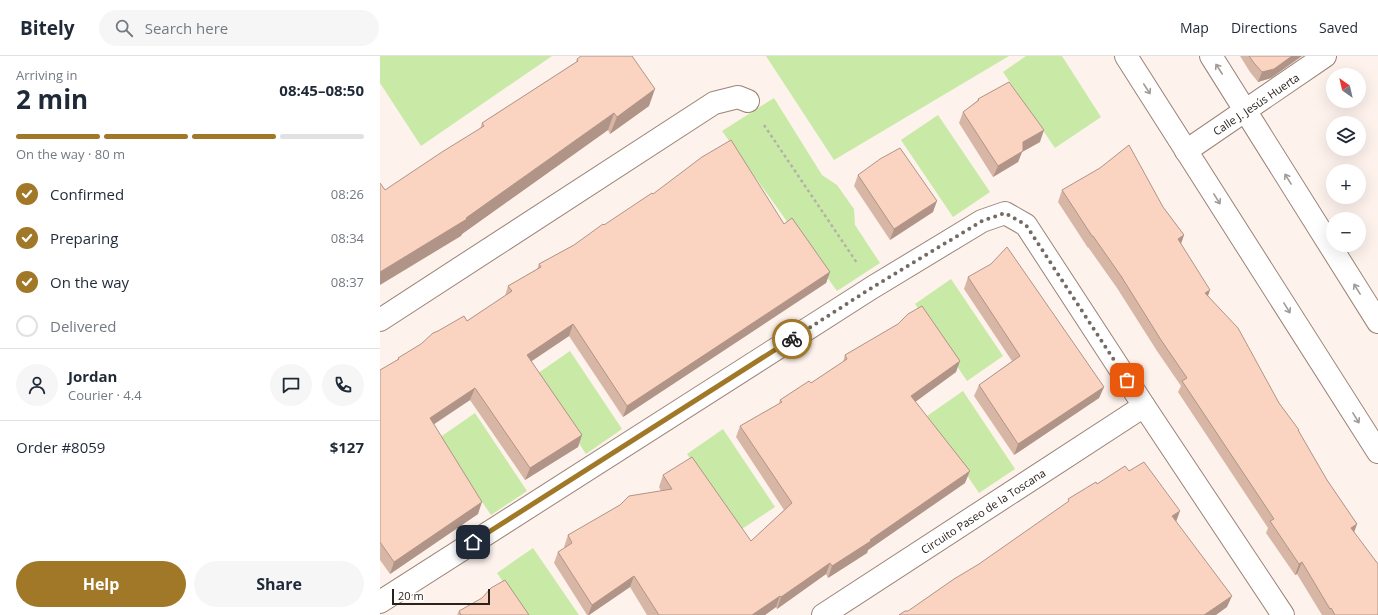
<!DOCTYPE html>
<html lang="en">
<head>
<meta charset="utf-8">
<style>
	:root { --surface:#fff; --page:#f6f6f7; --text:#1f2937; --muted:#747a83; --line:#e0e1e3; --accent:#a07827 }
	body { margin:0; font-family:"Open Sans",sans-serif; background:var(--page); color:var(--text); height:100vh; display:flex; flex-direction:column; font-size:15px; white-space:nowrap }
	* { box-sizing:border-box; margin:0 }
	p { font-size:13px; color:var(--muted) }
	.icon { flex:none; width:22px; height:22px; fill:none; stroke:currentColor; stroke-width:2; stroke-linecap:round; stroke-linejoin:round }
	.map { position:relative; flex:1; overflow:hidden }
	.sheet { display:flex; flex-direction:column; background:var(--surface); width:380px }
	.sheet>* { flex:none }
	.needle { width:26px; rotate:326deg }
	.tools { position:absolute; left:946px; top:12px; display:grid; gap:8px }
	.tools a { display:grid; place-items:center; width:40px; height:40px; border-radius:50%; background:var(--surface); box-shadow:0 4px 16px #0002; font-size:20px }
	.scale { position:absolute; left:12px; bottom:10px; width:98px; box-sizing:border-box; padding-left:4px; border:2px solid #2c221d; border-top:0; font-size:11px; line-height:14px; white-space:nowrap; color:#2c221d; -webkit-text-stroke:3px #fff; paint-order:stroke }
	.pin { position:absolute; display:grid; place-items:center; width:34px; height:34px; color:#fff; margin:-17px; border-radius:8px; box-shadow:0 2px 6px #0006 }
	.courier { position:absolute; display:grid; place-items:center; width:40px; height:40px; margin:-20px; border:3px solid #a07827; border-radius:50%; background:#fff; color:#222; box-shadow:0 1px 5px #0007 }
	.head em { font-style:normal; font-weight:700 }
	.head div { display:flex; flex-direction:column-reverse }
	.head { display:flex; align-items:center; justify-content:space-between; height:68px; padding:0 16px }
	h1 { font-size:26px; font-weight:700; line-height:30px }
	.bar { display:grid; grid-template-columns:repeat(4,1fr); gap:6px 4px; align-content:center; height:48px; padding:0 16px }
	.bar i { height:5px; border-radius:3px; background:var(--line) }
	.bar .active { background:var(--accent) }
	.bar p { grid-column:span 4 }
	.line { display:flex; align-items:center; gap:10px; padding:0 16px; border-top:1px solid var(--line) }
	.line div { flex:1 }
	.round { display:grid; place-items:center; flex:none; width:42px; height:42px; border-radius:21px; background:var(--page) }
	ol { padding:0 16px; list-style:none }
	li { display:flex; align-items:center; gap:12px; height:44px }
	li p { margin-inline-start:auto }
	li .icon { padding:4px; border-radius:50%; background:var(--accent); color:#fff; stroke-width:4 }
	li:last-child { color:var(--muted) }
	li i { width:22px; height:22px; border:2px solid var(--line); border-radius:50% }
	.action { display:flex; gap:8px; margin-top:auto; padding:8px 16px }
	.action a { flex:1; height:46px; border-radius:24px; background:var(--accent); color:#fff; font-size:16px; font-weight:700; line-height:46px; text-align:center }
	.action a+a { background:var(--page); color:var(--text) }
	header { display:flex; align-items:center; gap:24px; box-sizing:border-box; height:56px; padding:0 20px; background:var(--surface); border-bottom:1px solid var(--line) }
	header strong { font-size:19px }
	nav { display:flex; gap:22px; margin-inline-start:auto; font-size:14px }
	.search { width:280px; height:36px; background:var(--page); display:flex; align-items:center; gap:10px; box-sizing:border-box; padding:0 14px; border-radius:22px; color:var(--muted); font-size:15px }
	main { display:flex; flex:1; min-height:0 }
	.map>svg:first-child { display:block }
	.green { fill:#c8eaa6 }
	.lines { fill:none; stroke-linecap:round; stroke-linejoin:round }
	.minor-casing { stroke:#9c8377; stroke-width:24 }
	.secondary-casing { stroke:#9c8377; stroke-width:24 }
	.path { stroke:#b9afa9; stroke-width:2.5; stroke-dasharray:3 3; stroke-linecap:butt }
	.minor { stroke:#fff; stroke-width:22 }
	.secondary { stroke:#fff; stroke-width:22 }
	.wall { fill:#d8b6a6 }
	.shaded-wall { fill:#b09487 }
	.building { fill:#fbd4c1; stroke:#b09487 }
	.oneway { stroke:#a09c99 }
	.done { stroke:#756b65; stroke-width:4; stroke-dasharray:0 7.2 }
	.route { stroke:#a07827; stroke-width:5 }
	.labels { text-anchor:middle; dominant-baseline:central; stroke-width:3.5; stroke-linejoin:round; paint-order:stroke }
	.street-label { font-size:11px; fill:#2c221d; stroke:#fff }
</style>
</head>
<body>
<header>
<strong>Bitely</strong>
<div class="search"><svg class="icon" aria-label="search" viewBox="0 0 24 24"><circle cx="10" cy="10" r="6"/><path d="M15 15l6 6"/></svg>Search here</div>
<nav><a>Map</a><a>Directions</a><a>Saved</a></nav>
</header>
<main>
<section class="sheet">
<div class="head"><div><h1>2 min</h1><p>Arriving in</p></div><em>08:45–08:50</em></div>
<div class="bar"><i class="active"></i><i class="active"></i><i class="active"></i><i></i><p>On the way · 80 m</p></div>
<ol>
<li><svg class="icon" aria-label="check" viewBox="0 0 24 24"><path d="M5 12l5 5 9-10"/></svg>Confirmed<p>08:26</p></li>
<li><svg class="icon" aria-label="check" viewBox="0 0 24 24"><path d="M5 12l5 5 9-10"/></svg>Preparing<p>08:34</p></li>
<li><svg class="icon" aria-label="check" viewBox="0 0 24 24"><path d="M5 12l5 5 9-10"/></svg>On the way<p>08:37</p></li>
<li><i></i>Delivered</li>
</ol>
<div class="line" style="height:72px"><a class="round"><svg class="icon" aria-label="person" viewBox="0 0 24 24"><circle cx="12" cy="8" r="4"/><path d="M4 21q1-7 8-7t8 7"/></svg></a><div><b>Jordan</b><p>Courier · 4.4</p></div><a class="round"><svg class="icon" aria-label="chat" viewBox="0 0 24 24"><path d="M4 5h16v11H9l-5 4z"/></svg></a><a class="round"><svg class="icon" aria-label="phone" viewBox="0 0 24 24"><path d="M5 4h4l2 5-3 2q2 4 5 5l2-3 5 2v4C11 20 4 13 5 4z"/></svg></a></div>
<div class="line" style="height:52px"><div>Order #8059</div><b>$127</b></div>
<div class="action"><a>Help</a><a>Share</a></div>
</section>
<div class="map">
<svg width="998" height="559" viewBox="0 0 998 559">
	<rect width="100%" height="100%" fill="#fdf2ec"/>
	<g class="green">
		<polygon points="0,0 172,0 41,90 0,27"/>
		<polygon points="386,0 629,0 454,104"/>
		<polygon points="646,0 682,0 721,61 675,92 623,16"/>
		<polygon points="394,42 442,119 457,129 474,153 475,169 500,207 457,235 342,75"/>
		<polygon points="558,59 610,136 573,161 521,84"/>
		<polygon points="571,223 623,300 587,325 535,248"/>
		<polygon points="190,295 242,373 206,398 154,320"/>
		<polygon points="583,335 635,413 599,437 547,360"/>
		<polygon points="95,357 147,435 111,459 59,382"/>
		<polygon points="343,373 395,451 359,475 307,398"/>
		<polygon points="153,492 199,559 145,559 117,517"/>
	</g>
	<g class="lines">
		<defs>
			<g id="minor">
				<polyline points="806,95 945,0"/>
				<polyline points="0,264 334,47 358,41 368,45"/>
				<polyline points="0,546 493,231 602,165 625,157 646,169 764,350 903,559"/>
				<polyline points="443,559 764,350"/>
			</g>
			<g id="secondary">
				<polyline points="746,0 998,396"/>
				<polyline points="831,0 998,266"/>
			</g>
		</defs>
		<use href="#minor" class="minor-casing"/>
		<use href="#secondary" class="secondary-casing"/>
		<polyline class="path" points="384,69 477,207"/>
		<use href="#minor" class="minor"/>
		<use href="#secondary" class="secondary"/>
	</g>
	<g class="wall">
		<polygon points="860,0 922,0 891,22 878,26 870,16"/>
		<polygon points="197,3 269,50 230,78 228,74 82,178 81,180 5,134 100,73 102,67 196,6"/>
		<polygon points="598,43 660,86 642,96 638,106 613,121 579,67 583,56 597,45"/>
		<polygon points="478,119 553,156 510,184 474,130"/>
		<polygon points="682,134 783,151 804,179 801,188 828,240 918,375 947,424 977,468 974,476 998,559 942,559 917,518 915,519 886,477 888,472 798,336 801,330 777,295 737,232 708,191 708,192 678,146"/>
		<polygon points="273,138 404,168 450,216 446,227 243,361 189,280 151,305 202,379 198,391 145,424 90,344 53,369 98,458 10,518 0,504 0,314 17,305 18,302 87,265 125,240 128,230 157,213 159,208 194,189"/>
		<polygon points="588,221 724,331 719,342 634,399 594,340 599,329 632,305 584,233"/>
		<polygon points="465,299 576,316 535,346 585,427 488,494 487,497 448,522 446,518 397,553 396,551 385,559 267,559 250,531 209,559 207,559 174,507 178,496 185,492 184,491 188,479 281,435 279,431 283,419 371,485 404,454 356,381 360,370 399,348 400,344 431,327 463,306"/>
		<polygon points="79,555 149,559 77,559"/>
	</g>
	<g class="shaded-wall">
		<polygon points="912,0 922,0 891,22 878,26 882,16"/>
		<polygon points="275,33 269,50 230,78 237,61"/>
		<polygon points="234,57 228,74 82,178 81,180 0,229 0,216 86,162"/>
		<polygon points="664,74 660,86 642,96 638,106 613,121 618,110 643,86"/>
		<polygon points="557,145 553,156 510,184 514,173"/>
		<polygon points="804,179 800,190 798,183"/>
		<polygon points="450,216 446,227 243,361 247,350"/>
		<polygon points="830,234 826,246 825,237"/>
		<polygon points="193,268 189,280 143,311 147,299"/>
		<polygon points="580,305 576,316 527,352 531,340"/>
		<polygon points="724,331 719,342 634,399 638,388"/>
		<polygon points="95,332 90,344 45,374 50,362"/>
		<polygon points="202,379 198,391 145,424 150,412"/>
		<polygon points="590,415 585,427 488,494 487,497 448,522 452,510"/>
		<polygon points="102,446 98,458 10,518 14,506"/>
		<polygon points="800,455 796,466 792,460"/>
		<polygon points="977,468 973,479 971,472"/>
		<polygon points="922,506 917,518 915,519 919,508"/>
		<polygon points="450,507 446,518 397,553 401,541"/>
		<polygon points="254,520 250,531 209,559 208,559 212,549"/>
		<polygon points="400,540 396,551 385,559 372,559"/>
		<polygon points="852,540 847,551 836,559 824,559"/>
	</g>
	<g class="building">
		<polygon points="201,0 252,0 275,33 237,61 234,57 86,162 87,163 0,216 0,127 5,134 62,96 104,70 102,67 198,5 197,3"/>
		<polygon points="869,0 912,0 894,13 882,16 874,7"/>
		<polygon points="629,26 664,74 643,86 643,95 618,110 583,56 599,44 598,43"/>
		<polygon points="351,84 404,168 412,162 450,216 247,350 193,268 147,299 202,379 150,412 95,332 50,362 102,446 14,506 0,486 0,314 19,303 18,302 41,288 53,277 58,275 84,260 87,265 132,235 128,230 161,211 159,208 194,189 223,168 224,169 272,137 273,138 322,101"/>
		<polygon points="749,89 783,151 804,179 798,183 830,234 825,237 858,272 899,347 919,374 918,374 947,424 977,468 971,472 998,508 998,559 955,559 951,552 950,553 922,506 919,508 890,465 894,463 802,325 807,322 781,284 741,220 713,180 712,180 682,134 720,112"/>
		<polygon points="520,92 557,145 514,173 478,119 500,103"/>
		<polygon points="627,191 724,331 638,388 599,329 640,300 588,221 611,208"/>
		<polygon points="542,250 580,305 531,340 590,415 490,484 491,485 452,510 450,507 401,541 400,540 372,559 279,559 254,520 212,549 178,496 192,487 188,479 240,449 249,440 292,433 283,419 312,401 371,485 412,447 360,370 402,346 400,344 429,325 431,327 467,303 465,299 518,268 528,258"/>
		<polygon points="764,406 800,455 792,460 852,540 824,559 519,559 525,555 528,555 574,523 599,508 689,445 688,443 716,426 717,428 745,410 749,415"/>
		<polygon points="125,524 149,559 81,559 79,555 102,542 111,532"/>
	</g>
	<defs><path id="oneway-shaft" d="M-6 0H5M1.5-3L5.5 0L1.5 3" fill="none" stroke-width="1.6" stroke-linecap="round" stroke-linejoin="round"/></defs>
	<g class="oneway">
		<use href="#oneway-shaft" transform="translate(839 13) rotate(-123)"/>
		<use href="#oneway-shaft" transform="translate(767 33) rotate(57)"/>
		<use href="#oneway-shaft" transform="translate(908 123) rotate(-122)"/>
		<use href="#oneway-shaft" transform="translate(837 143) rotate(58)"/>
		<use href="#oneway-shaft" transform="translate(977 233) rotate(-122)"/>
		<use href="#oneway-shaft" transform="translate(907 252) rotate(58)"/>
		<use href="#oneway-shaft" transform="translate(976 362) rotate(58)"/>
	</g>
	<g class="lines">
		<polyline class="done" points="412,283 493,231 602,165 625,157 646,169 747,324"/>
		<polyline class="route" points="93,486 412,283"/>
	</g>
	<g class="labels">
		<g class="street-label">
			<text transform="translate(876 48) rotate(-34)">Calle J. Jesús Huerta</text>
			<text transform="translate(603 455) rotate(-33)">Circuito Paseo de la Toscana</text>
		</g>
	</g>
</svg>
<div class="tools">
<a><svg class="needle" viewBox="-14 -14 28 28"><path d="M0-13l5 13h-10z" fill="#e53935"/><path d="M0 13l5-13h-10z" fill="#747a83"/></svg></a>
<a><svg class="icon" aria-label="layers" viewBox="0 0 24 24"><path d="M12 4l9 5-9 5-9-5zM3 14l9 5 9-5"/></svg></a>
<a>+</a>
<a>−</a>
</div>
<div class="scale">20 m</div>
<div class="pin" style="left:747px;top:324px;background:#ea580c"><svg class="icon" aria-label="bag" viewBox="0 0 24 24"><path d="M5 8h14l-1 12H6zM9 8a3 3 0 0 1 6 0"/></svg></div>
<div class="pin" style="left:93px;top:486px;background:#1f2937"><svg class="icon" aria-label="home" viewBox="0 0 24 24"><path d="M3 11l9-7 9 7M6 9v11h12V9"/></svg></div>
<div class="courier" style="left:412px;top:283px"><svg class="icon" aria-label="bike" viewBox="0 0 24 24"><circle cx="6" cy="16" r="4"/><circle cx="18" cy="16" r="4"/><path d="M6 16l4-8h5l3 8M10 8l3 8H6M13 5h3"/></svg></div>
</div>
</main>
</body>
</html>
